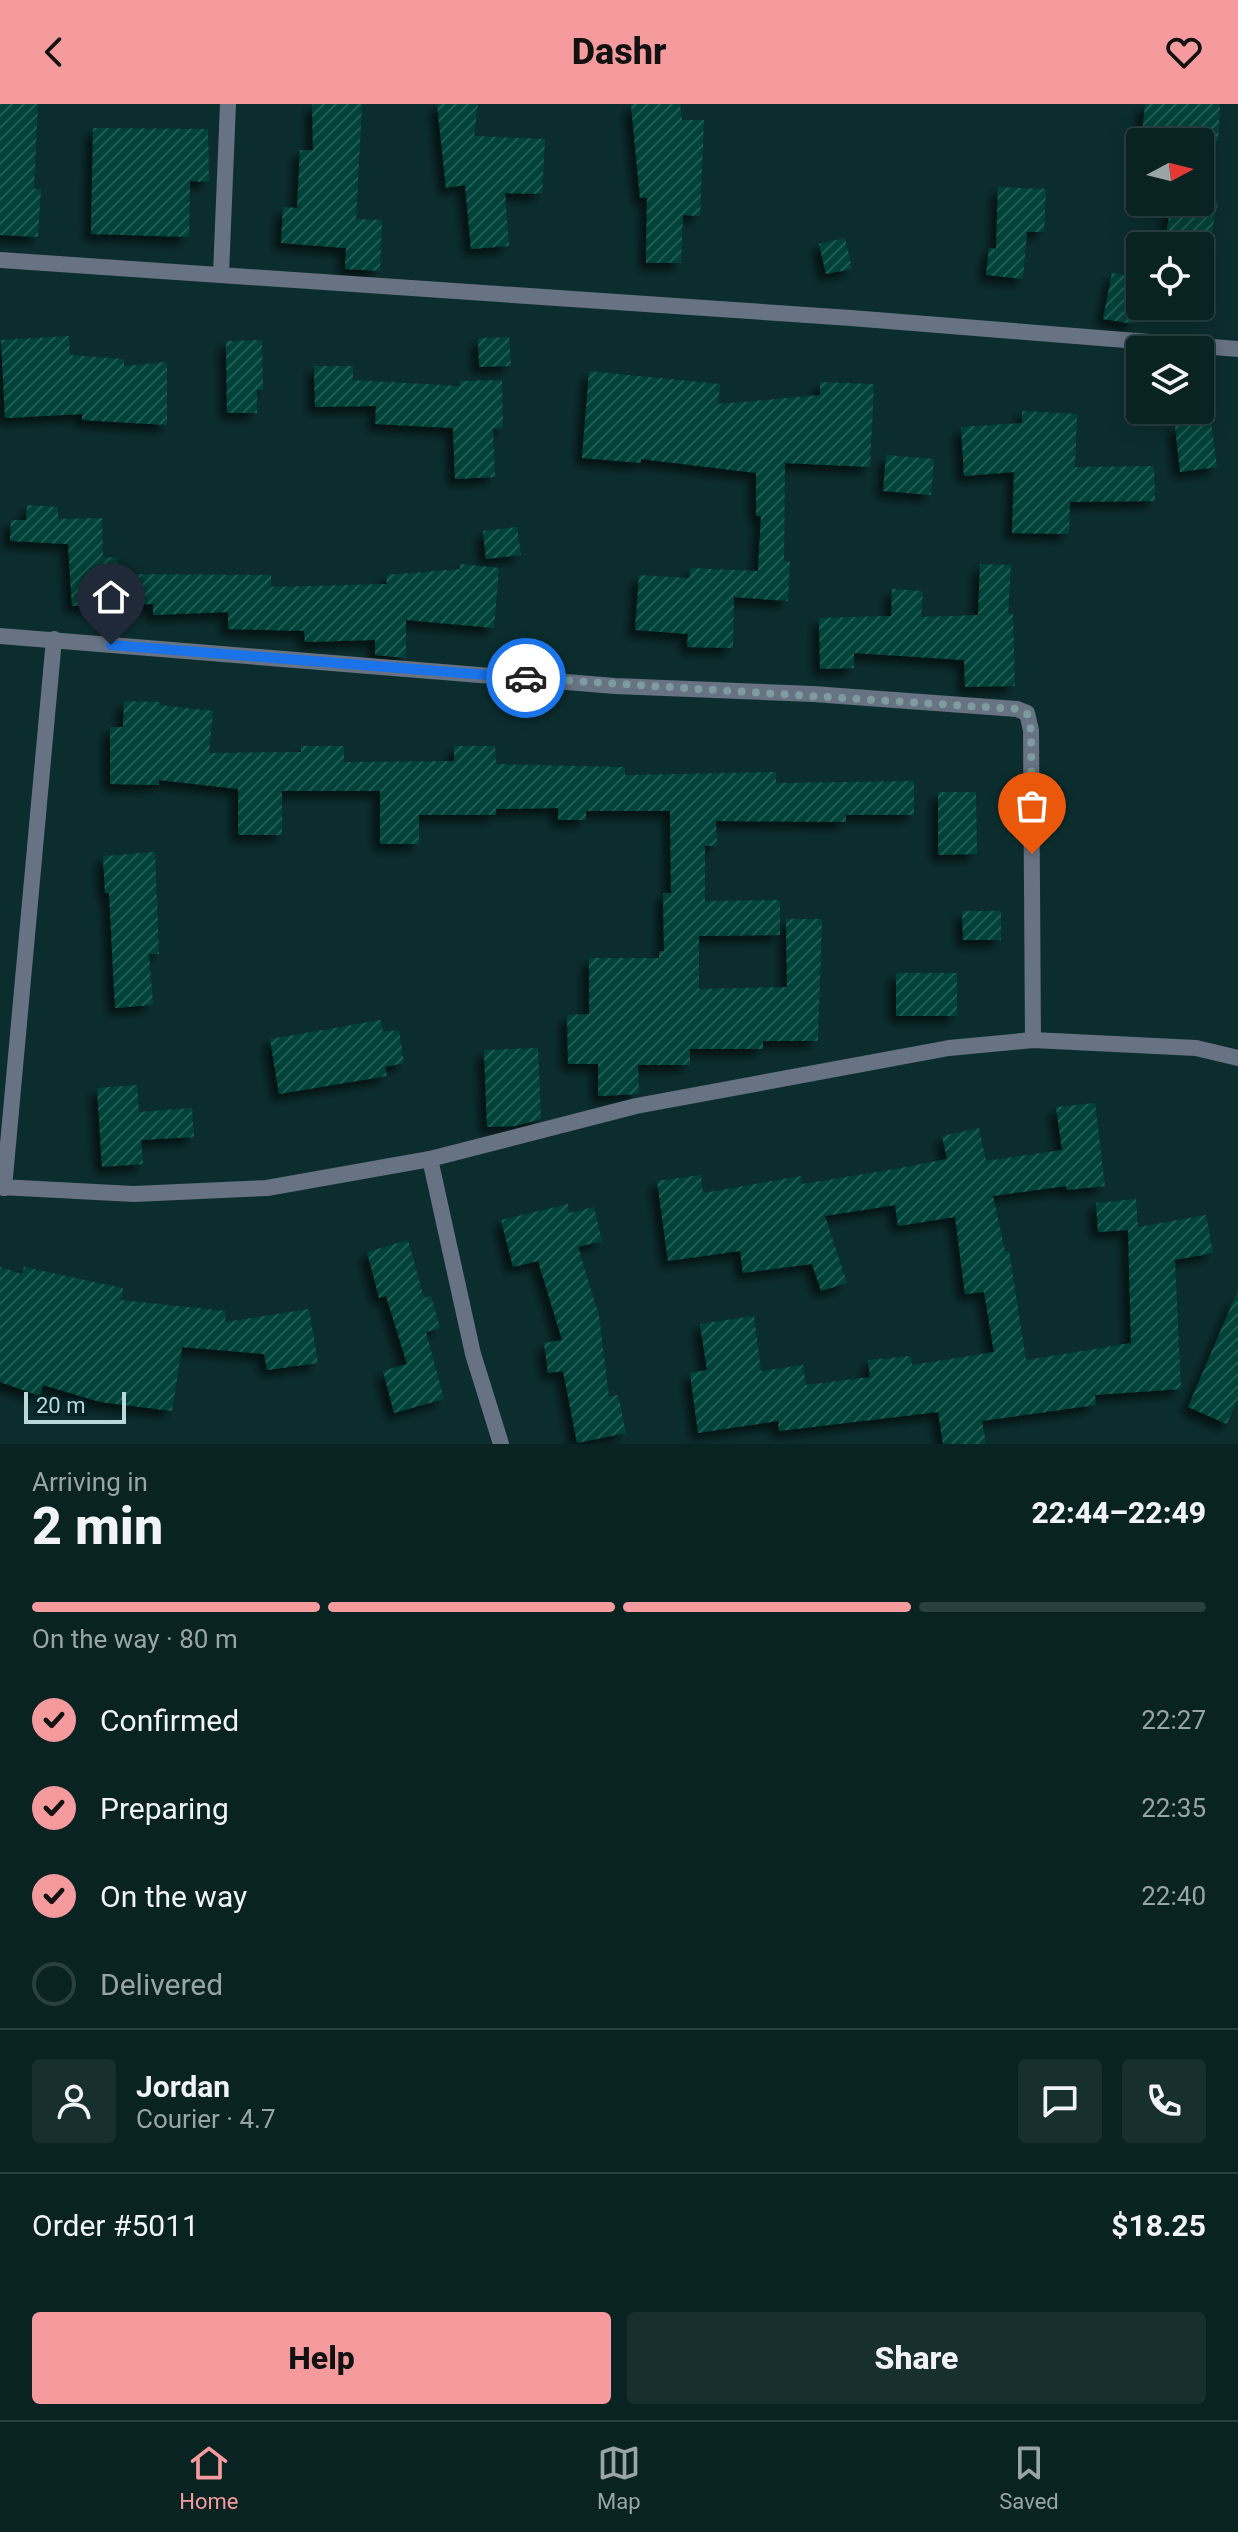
<!DOCTYPE html>
<html lang="en">
<head>
<meta charset="utf-8">
<style>
	:root { --surface:#092222; --page:#172f2f; --text:#f1f3f6; --muted:#99a4a5; --line:#293f40; --accent:#f59b9d }
	body { margin:0; font-family:Roboto,sans-serif; background:var(--page); color:var(--text); height:100vh; display:flex; flex-direction:column; font-size:30px; white-space:nowrap }
	* { box-sizing:border-box; margin:0 }
	p { font-size:26px; color:var(--muted) }
	.icon { flex:none; width:44px; height:44px; fill:none; stroke:currentColor; stroke-width:2; stroke-linecap:round; stroke-linejoin:round }
	.map { position:relative; height:1340px; overflow:hidden }
	.panel { display:flex; flex-direction:column; background:var(--surface); flex:1 }
	.panel>* { flex:none }
	.needle { width:52px; rotate:83deg }
	.fabs { position:absolute; left:1126px; top:24px; display:grid; gap:16px }
	.fabs a { display:grid; place-items:center; width:88px; height:88px; border-radius:8px; background:var(--surface); box-shadow:0 4px 20px #0003,0 0 0 2px var(--line); font-size:40px }
	.scale { position:absolute; left:24px; bottom:20px; width:102px; box-sizing:border-box; padding-left:8px; border:4px solid #bad8d9; border-top:0; font-size:22px; line-height:28px; white-space:nowrap; color:#bad8d9; -webkit-text-stroke:6px #022325; paint-order:stroke }
	.pin { position:absolute; display:grid; place-items:center; width:68px; height:68px; color:#fff; margin:-82px -34px; border-radius:50% 50% 50% 0; rotate:-45deg; box-shadow:0 0 8px #0007 }
	.pin .icon { rotate:45deg }
	.courier { position:absolute; display:grid; place-items:center; width:80px; height:80px; margin:-40px; border:6px solid #1a73e8; border-radius:50%; background:#fff; color:#222; box-shadow:0 2px 10px #0007 }
	.head em { font-style:normal; font-weight:800 }
	.head div { display:flex; flex-direction:column-reverse }
	.head { display:flex; align-items:center; justify-content:space-between; height:136px; padding:0 32px }
	h1 { font-size:52px; font-weight:800; line-height:60px }
	.bar { display:grid; grid-template-columns:repeat(4,1fr); gap:12px 8px; align-content:center; height:96px; padding:0 32px }
	.bar i { height:10px; border-radius:6px; background:var(--line) }
	.bar .on { background:var(--accent) }
	.bar p { grid-column:span 4 }
	.line { display:flex; align-items:center; gap:20px; padding:0 32px; border-top:2px solid var(--line) }
	.line div { flex:1 }
	.round { display:grid; place-items:center; flex:none; width:84px; height:84px; border-radius:8px; background:var(--page) }
	ol { padding:0 32px; list-style:none }
	li { display:flex; align-items:center; gap:24px; height:88px }
	li p { margin-inline-start:auto }
	li .icon { padding:8px; border-radius:50%; background:var(--accent); color:#111; stroke-width:4 }
	li:last-child { color:var(--muted) }
	li i { width:44px; height:44px; border:4px solid var(--line); border-radius:50% }
	.button { display:flex; gap:16px; margin-top:auto; padding:16px 32px }
	.button a { flex:1; height:92px; border-radius:8px; background:var(--accent); color:#111; font-size:32px; font-weight:800; line-height:92px; text-align:center }
	.button a+a { background:var(--page); color:var(--text) }
	header { display:flex; justify-content:space-between; align-items:center; height:104px; padding:0 32px; background:var(--accent); color:#111; font-size:36px; font-weight:800 }
	.dock { display:flex; justify-content:space-around; align-items:center; height:112px; border-top:2px solid var(--line); background:var(--surface); font-size:22px; color:var(--muted) }
	.dock a { display:grid; justify-items:center; gap:4px }
	.dock .on { color:var(--accent) }
	.map>svg:first-child { display:block }
	.building { fill:url(#building-hatch); filter:url(#shadow) }
	.lines { fill:none; stroke-linecap:round; stroke-linejoin:round }
	.minor { stroke:#677283; stroke-width:16 }
	.done { stroke:#7d9c9d; stroke-width:8; stroke-dasharray:0 14.4 }
	.route { stroke:#1a73e8; stroke-width:10 }
</style>
</head>
<body>
<header><svg class="icon" aria-label="back" viewBox="0 0 24 24"><path d="M15 5l-7 7 7 7"/></svg>Dashr<svg class="icon" aria-label="heart" viewBox="0 0 24 24"><path d="M12 20l-8-8c-3-5 5-10 8-4 3-6 11-1 8 4z"/></svg></header>
<div class="map">
<svg width="1238" height="1340" viewBox="0 0 1238 1340">
	<defs>
		<pattern id="building-hatch" width="6" height="6" patternUnits="userSpaceOnUse" patternTransform="scale(2)"><rect width="6" height="6" fill="#004238"/><path d="M-1 1l2-2M0 6l6-6M5 7l2-2" fill="none" stroke="#235d54"/></pattern>
		<filter id="shadow"><feDropShadow dx="-7" dy="7" stdDeviation="4" flood-color="#0009"/></filter>
	</defs>
	<rect width="100%" height="100%" fill="#0c2d2e"/>
	<g class="building">
		<polygon points="0,0 38,0 34,85 41,85 38,133 0,131"/>
		<polygon points="312,0 362,0 356,115 382,116 380,167 345,165 346,144 281,139 283,103 297,104 300,46 313,46"/>
		<polygon points="437,0 478,0 474,32 545,35 542,90 505,89 509,142 471,145 465,81 446,84"/>
		<polygon points="631,0 680,0 682,16 704,16 700,112 683,111 681,159 646,159 647,94 640,94"/>
		<polygon points="1145,0 1220,0 1218,38 1141,38"/>
		<polygon points="93,24 208,25 209,78 190,77 189,133 91,130"/>
		<polygon points="998,83 1046,85 1044,128 1027,128 1023,175 986,171 989,144 996,145"/>
		<polygon points="1172,98 1218,98 1210,136 1166,128"/>
		<polygon points="845,134 852,165 826,170 819,140"/>
		<polygon points="1112,169 1140,174 1133,220 1103,215"/>
		<polygon points="69,232 70,251 124,255 124,262 167,258 167,321 82,316 82,310 5,314 1,236"/>
		<polygon points="509,233 511,262 479,263 478,234"/>
		<polygon points="262,236 263,286 257,286 257,309 227,309 226,237"/>
		<polygon points="314,262 353,262 353,276 460,282 460,277 502,276 503,324 493,325 495,373 455,375 453,324 375,320 376,302 315,303"/>
		<polygon points="589,267 720,280 718,300 820,291 820,278 874,280 870,363 785,359 784,457 790,458 788,497 734,493 733,544 687,543 688,530 635,526 639,471 689,474 690,464 758,467 761,412 756,412 756,369 641,355 641,359 582,354"/>
		<polygon points="1022,307 1077,310 1075,363 1154,362 1155,397 1070,398 1069,430 1012,429 1014,368 964,372 961,323 1022,319"/>
		<polygon points="1211,318 1217,363 1180,368 1175,322"/>
		<polygon points="886,351 934,355 931,391 883,387"/>
		<polygon points="27,401 58,403 58,415 102,414 103,454 117,453 117,470 271,471 271,483 387,480 386,471 460,465 460,460 499,464 494,524 406,516 406,554 375,551 375,536 305,538 304,527 228,525 228,508 153,511 153,500 72,502 68,440 10,437 11,416 26,416"/>
		<polygon points="517,423 521,451 486,455 483,427"/>
		<polygon points="980,460 1011,461 1008,510 1013,510 1015,582 965,583 964,556 854,549 854,564 820,565 819,514 891,512 892,485 923,487 921,513 978,511"/>
		<polygon points="124,597 160,598 160,601 213,607 209,649 301,648 301,642 344,642 344,658 454,657 454,642 495,642 496,660 625,663 625,671 776,668 776,679 914,677 914,711 846,711 846,718 716,717 717,742 705,742 705,797 780,796 780,831 699,832 699,885 787,883 786,815 822,815 818,937 763,937 763,945 690,945 690,961 638,961 639,990 598,992 598,960 568,960 567,911 589,910 589,854 659,854 659,847 664,847 663,789 671,789 670,707 586,707 586,716 558,716 558,704 496,705 496,711 419,711 419,740 380,740 380,687 282,687 282,731 238,731 238,685 159,676 159,681 110,680 110,623 123,623"/>
		<polygon points="938,688 976,688 977,750 938,751"/>
		<polygon points="155,748 159,850 149,850 153,901 115,904 109,789 105,789 103,752"/>
		<polygon points="962,807 1001,807 1001,836 963,836"/>
		<rect x="896" y="869" width="61" height="43"/>
		<polygon points="381,916 383,928 399,926 404,959 385,963 387,972 279,990 270,935"/>
		<polygon points="538,944 541,1015 515,1022 487,1023 484,946"/>
		<polygon points="137,981 139,1008 192,1004 194,1033 141,1036 143,1060 102,1063 97,984"/>
		<polygon points="1095,999 1105,1082 1067,1086 1066,1082 993,1092 1005,1147 1009,1147 1026,1256 1131,1239 1128,1126 1098,1128 1096,1099 1136,1095 1138,1123 1206,1111 1213,1149 1175,1156 1181,1285 1095,1291 1096,1301 982,1317 986,1340 943,1340 938,1308 779,1327 778,1317 698,1329 690,1269 707,1266 700,1220 754,1212 761,1267 803,1261 806,1281 870,1273 868,1256 911,1252 912,1261 994,1248 984,1188 965,1190 955,1113 898,1122 895,1101 825,1112 847,1179 821,1187 812,1160 743,1169 740,1147 668,1157 657,1077 701,1071 703,1089 801,1072 802,1080 889,1066 947,1055 942,1032 979,1024 986,1057 1062,1046 1056,1003"/>
		<polygon points="568,1100 569,1109 594,1103 602,1137 578,1143 599,1212 609,1293 618,1291 626,1329 577,1339 563,1267 548,1269 544,1239 562,1236 538,1157 513,1163 501,1116"/>
		<polygon points="408,1136 424,1194 431,1192 440,1224 426,1228 444,1295 394,1309 383,1267 407,1260 386,1192 379,1194 367,1148"/>
		<polygon points="0,1163 22,1170 24,1163 123,1184 121,1196 226,1207 225,1218 309,1205 318,1259 267,1266 264,1250 182,1243 172,1307 100,1298 43,1281 40,1292 0,1278"/>
		<polygon points="1238,1186 1238,1294 1227,1320 1188,1303"/>
	</g>
	<g class="lines">
		<g class="minor">
			<polyline points="0,156 851,214 1238,245"/>
			<polyline points="221,170 228,0"/>
			<polyline points="0,532 615,582 813,590 1017,605 1027,609 1031,626 1033,936"/>
			<polyline points="430,1055 473,1250 501,1340"/>
			<polyline points="0,1083 134,1090 267,1084 430,1055 636,1002 949,944 1033,936 1196,944 1238,954"/>
			<polyline points="4,1084 54,535"/>
		</g>
	</g>
	<g class="lines">
		<polyline class="done" points="526,574 1017,605 1027,609 1031,626 1032,750"/>
		<polyline class="route" points="111,541 526,574"/>
	</g>
</svg>
<div class="fabs">
<a><svg class="needle" viewBox="-14 -14 28 28"><path d="M0-13l5 13h-10z" fill="#e53935"/><path d="M0 13l5-13h-10z" fill="#99a4a5"/></svg></a>
<a><svg class="icon" aria-label="locate" viewBox="0 0 24 24"><circle cx="12" cy="12" r="6"/><path d="M12 2v4M12 18v4M2 12h4M18 12h4"/></svg></a>
<a><svg class="icon" aria-label="layers" viewBox="0 0 24 24"><path d="M12 4l9 5-9 5-9-5zM3 14l9 5 9-5"/></svg></a>
</div>
<div class="scale">20 m</div>
<div class="pin" style="left:1032px;top:750px;background:#ea580c"><svg class="icon" aria-label="bag" viewBox="0 0 24 24"><path d="M5 8h14l-1 12H6zM9 8a3 3 0 0 1 6 0"/></svg></div>
<div class="pin" style="left:111px;top:541px;background:#1f2937"><svg class="icon" aria-label="home" viewBox="0 0 24 24"><path d="M3 11l9-7 9 7M6 9v11h12V9"/></svg></div>
<div class="courier" style="left:526px;top:574px"><svg class="icon" aria-label="car" viewBox="0 0 24 24"><path d="M5 17H2v-5l4-1 3-4h7l3 4 3 1v5h-3M9 17h6M6 11h13"/><circle cx="7" cy="17" r="2"/><circle cx="17" cy="17" r="2"/></svg></div>
</div>
<section class="panel">
<div class="head"><div><h1>2 min</h1><p>Arriving in</p></div><em>22:44–22:49</em></div>
<div class="bar"><i class="on"></i><i class="on"></i><i class="on"></i><i></i><p>On the way · 80 m</p></div>
<ol>
<li><svg class="icon" aria-label="check" viewBox="0 0 24 24"><path d="M5 12l5 5 9-10"/></svg>Confirmed<p>22:27</p></li>
<li><svg class="icon" aria-label="check" viewBox="0 0 24 24"><path d="M5 12l5 5 9-10"/></svg>Preparing<p>22:35</p></li>
<li><svg class="icon" aria-label="check" viewBox="0 0 24 24"><path d="M5 12l5 5 9-10"/></svg>On the way<p>22:40</p></li>
<li><i></i>Delivered</li>
</ol>
<div class="line" style="height:144px"><a class="round"><svg class="icon" aria-label="person" viewBox="0 0 24 24"><circle cx="12" cy="8" r="4"/><path d="M4 21q1-7 8-7t8 7"/></svg></a><div><b>Jordan</b><p>Courier · 4.7</p></div><a class="round"><svg class="icon" aria-label="chat" viewBox="0 0 24 24"><path d="M4 5h16v11H9l-5 4z"/></svg></a><a class="round"><svg class="icon" aria-label="phone" viewBox="0 0 24 24"><path d="M5 4h4l2 5-3 2q2 4 5 5l2-3 5 2v4C11 20 4 13 5 4z"/></svg></a></div>
<div class="line" style="height:104px"><div>Order #5011</div><b>$18.25</b></div>
<div class="button"><a>Help</a><a>Share</a></div>
</section>
<nav class="dock">
<a class="on"><svg class="icon" aria-label="home" viewBox="0 0 24 24"><path d="M3 11l9-7 9 7M6 9v11h12V9"/></svg>Home</a>
<a><svg class="icon" aria-label="map" viewBox="0 0 24 24"><path d="M3 6l6-2 6 2 6-2v14l-6 2-6-2-6 2zM9 4v14M15 6v14"/></svg>Map</a>
<a><svg class="icon" aria-label="saved" viewBox="0 0 24 24"><path d="M7 4h10v16l-5-4-5 4z"/></svg>Saved</a>
</nav>
</body>
</html>
